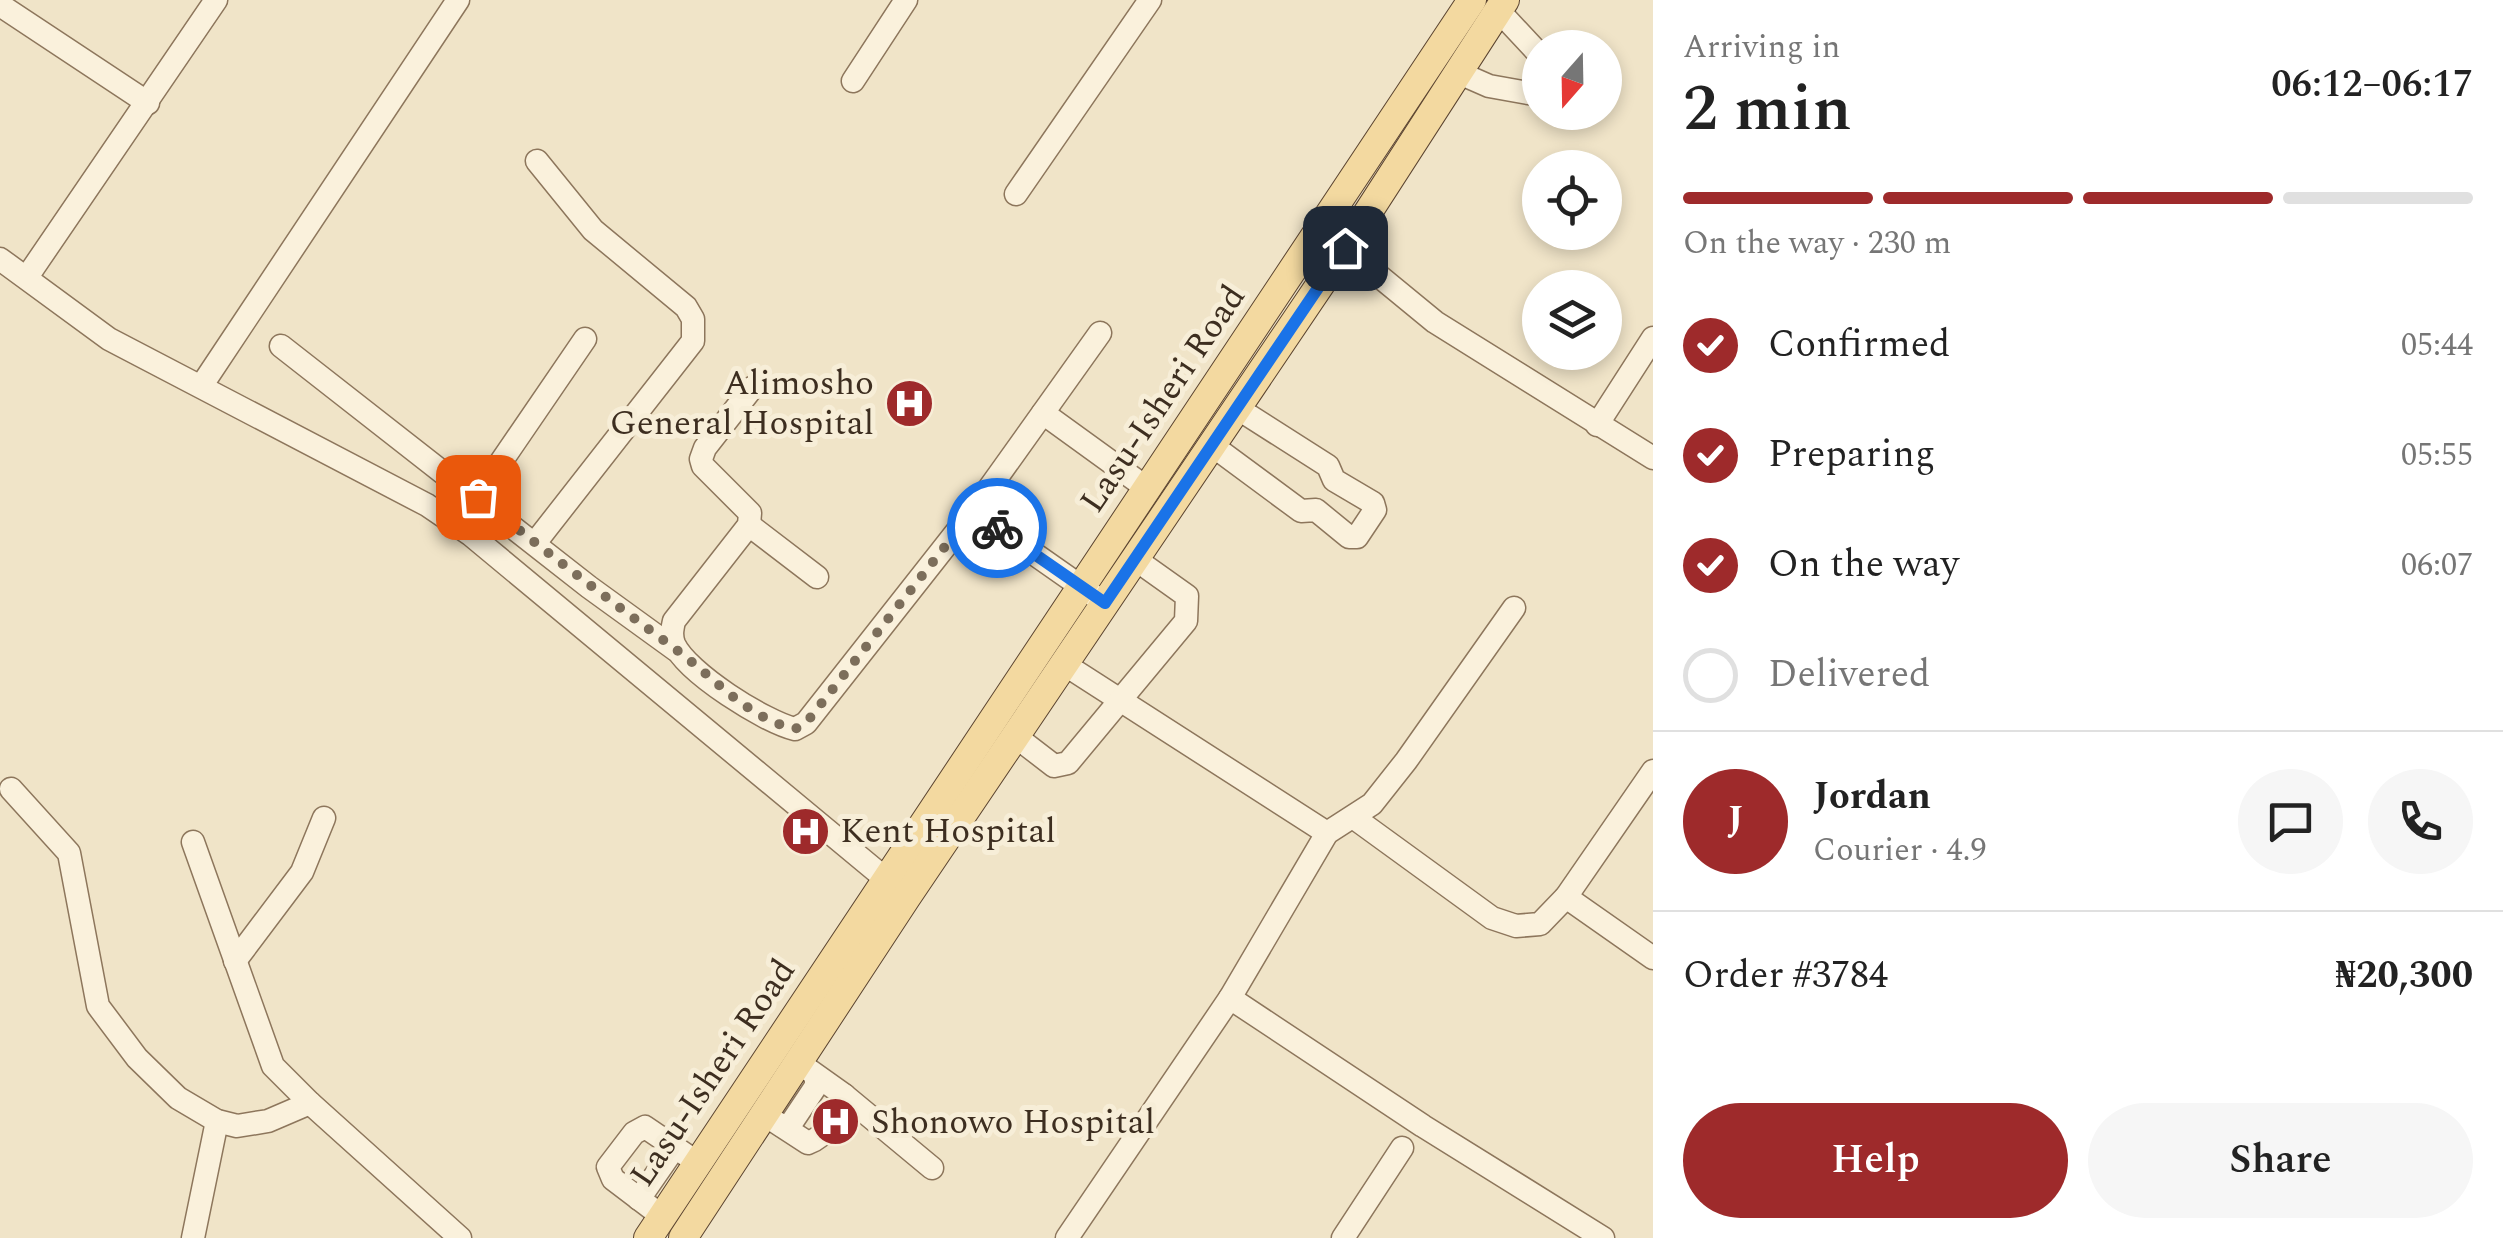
<!DOCTYPE html>
<html lang="en">
<head>
<meta charset="utf-8">
<style>
	:root { --surface:#fff; --page:#f6f6f6; --text:#222; --muted:#767676; --line:#e0e0e0; --accent:#9e2a2b }
	body { margin:0; font-family:Spectral,serif; background:var(--page); color:var(--text); height:100vh; display:flex; flex-direction:column; font-size:38px; white-space:nowrap }
	* { box-sizing:border-box; margin:0 }
	p { font-size:32px; color:var(--muted) }
	.icon { flex:none; width:55px; height:55px; fill:none; stroke:currentColor; stroke-width:2; stroke-linecap:round; stroke-linejoin:round }
	.map { position:relative; flex:1; overflow:hidden }
	.details { display:flex; flex-direction:column; background:var(--surface); width:850px }
	.details>* { flex:none }
	.needle { width:65px; rotate:200deg }
	.fabs { position:absolute; left:1522px; top:30px; display:grid; gap:20px }
	.fabs a { display:grid; place-items:center; width:100px; height:100px; border-radius:50%; background:var(--surface); box-shadow:0 5px 15px #0003; font-size:50px }
	.pin { position:absolute; display:grid; place-items:center; width:85px; height:85px; color:#fff; margin:-42px; border-radius:20px; box-shadow:0 5px 15px #0006 }
	.courier { position:absolute; display:grid; place-items:center; width:100px; height:100px; margin:-50px; border:8px solid #1a73e8; border-radius:50%; background:#fff; color:#222; box-shadow:0 2px 12px #0007 }
	.head em { font-style:normal; font-weight:600 }
	.head div { display:flex; flex-direction:column-reverse }
	.head { display:flex; align-items:center; justify-content:space-between; height:170px; padding:0 30px }
	h1 { font-size:65px; font-weight:600; line-height:75px }
	.bar { display:grid; grid-template-columns:repeat(4,1fr); gap:15px 10px; align-content:center; height:120px; padding:0 30px }
	.bar i { height:12px; border-radius:8px; background:var(--line) }
	.bar .on { background:var(--accent) }
	.bar p { grid-column:span 4 }
	.line { display:flex; align-items:center; gap:25px; padding:0 30px; border-top:2px solid var(--line) }
	.line div { flex:1 }
	.round { display:grid; place-items:center; flex:none; width:105px; height:105px; border-radius:52px; background:var(--page) }
	ol { padding:0 30px; list-style:none }
	li { display:flex; align-items:center; gap:30px; height:110px }
	li p { margin-inline-start:auto }
	li .icon { padding:10px; border-radius:50%; background:var(--accent); color:#fff; stroke-width:4 }
	li:last-child { color:var(--muted) }
	li i { width:55px; height:55px; border:5px solid var(--line); border-radius:50% }
	.button { display:flex; gap:20px; margin-top:auto; padding:20px 30px }
	.button a { flex:1; height:115px; border-radius:60px; background:var(--accent); color:#fff; font-size:40px; font-weight:600; line-height:115px; text-align:center }
	.button a+a { background:var(--page); color:var(--text) }
	main { display:flex; flex:1; min-height:0 }
	.map>svg:first-child { display:block }
	.lines { fill:none; stroke-linecap:round; stroke-linejoin:round }
	.minor-casing { stroke:#8d765c; stroke-width:25 }
	.major-casing { stroke:#5b4430; stroke-width:30 }
	.minor { stroke:#faf1dc; stroke-width:22 }
	.major { stroke:#f3d9a0; stroke-width:28 }
	.done { stroke:#7c6e5b; stroke-width:10; stroke-dasharray:0 18 }
	.route { stroke:#1a73e8; stroke-width:12 }
	.labels { text-anchor:middle; dominant-baseline:central; stroke-width:10; stroke-linejoin:round; paint-order:stroke }
	.poi-label { font-size:35px; fill:#3d2e20; stroke:#f7eed8; text-anchor:start }
	.street-label { font-size:35px; fill:#3d2e20; stroke:#f7eed8 }
</style>
</head>
<body>
<main>
<div class="map">
<svg width="1653" height="1238" viewBox="0 0 1653 1238">
	<rect width="100%" height="100%" fill="#f0e4c8"/>
	<g class="lines">
		<defs>
			<g id="minor">
				<polyline points="0,5 148,103"/>
				<polyline points="1498,10 1540,55"/>
				<polyline points="1457,72 1489,86 1534,94 1540,89"/>
				<polyline points="853,81 906,0"/>
				<polyline points="1016,194 1150,0"/>
				<polyline points="1345,248 1435,322 1653,458"/>
				<polyline points="0,259 109,339 427,505 471,535 887,880"/>
				<polyline points="27,277 216,0"/>
				<polyline points="281,346 589,587 676,650"/>
				<polyline points="202,385 458,0"/>
				<path d="M752 388 705 448 701 459 703 466 750 513 749 525 674 621C672 630 671 636 674 644 687 673 765 722 795 729L806 723 973 511 1100 333"/>
				<polyline points="1043,413 1148,489"/>
				<polyline points="1597,425 1653,338"/>
				<polyline points="1213,446 1301,511 1316,510 1349,537 1357,537 1375,510 1373,503 1334,480 1328,466 1237,408"/>
				<polyline points="477,497 585,339"/>
				<polyline points="973,511 1093,595"/>
				<polyline points="749,525 817,577"/>
				<polyline points="535,543 693,341 693,319 686,307 593,230 537,161"/>
				<polyline points="1064,664 1327,833"/>
				<polyline points="1015,736 1054,766 1068,763 1186,621 1187,596 1135,559"/>
				<polyline points="11,789 69,853 98,1006 137,1058 178,1098 217,1121 237,1126 268,1121 310,1103"/>
				<polyline points="1353,817 1492,918 1516,926 1540,924 1566,897 1653,771"/>
				<polyline points="193,842 273,1066 310,1103 460,1238"/>
				<polyline points="1566,897 1653,958"/>
				<polyline points="235,961 302,872 324,818"/>
				<polyline points="1230,998 1423,1126 1603,1238"/>
				<polyline points="844,1095 932,1168"/>
				<path d="M765 1115 808 1143C824 1138 844 1111 844 1095L799 1063"/>
				<polyline points="781,1125 790,1125 816,1086 816,1076"/>
				<polyline points="639,1199 675,1147"/>
				<polyline points="663,1217 613,1179 608,1167 634,1133 645,1127 698,1163"/>
				<polyline points="193,1238 217,1121"/>
				<polyline points="1067,1238 1230,998 1327,833 1372,804 1406,761 1514,608"/>
				<polyline points="1343,1238 1402,1148"/>
			</g>
			<g id="major">
				<polyline points="648,1238 1472,0"/>
				<polyline points="683,1238 906,898 1345,248 1505,0"/>
			</g>
		</defs>
		<use href="#minor" class="minor-casing"/>
		<use href="#major" class="major-casing"/>
		<use href="#minor" class="minor"/>
		<use href="#major" class="major"/>
	</g>
	<g class="lines">
		<path class="done" d="M478 497C542 549 608 599 674 648 714 677 745 717 795 729L806 723 973 511 997 528"/>
		<polyline class="route" points="997,528 1105,603 1345,248"/>
	</g>
	<defs>
		<symbol id="hospital-disc" viewBox="-11 -11 22 22"><circle r="9.5" fill="#9e2a2b" stroke="#f7eed8"/><path d="M-5-5h3v3.5h4V-5h3V5h-3V1.5h-4V5h-3Z" fill="#fff"/></symbol>
	</defs>
	<g fill-rule="evenodd">
		<use href="#hospital-disc" x="882" y="376" width="55" height="55"/>
		<use href="#hospital-disc" x="778" y="804" width="55" height="55"/>
		<use href="#hospital-disc" x="808" y="1094" width="55" height="55"/>
	</g>
	<g class="labels">
		<g class="poi-label">
			<text x="874" y="383" text-anchor="end">Alimosho<tspan x="874" dy="40">General Hospital</tspan></text>
			<text x="840" y="831">Kent Hospital</text>
			<text x="871" y="1122">Shonowo Hospital</text>
		</g>
		<g class="street-label">
			<text transform="translate(1163 399) rotate(-56)">Lasu-Isheri Road</text>
			<text transform="translate(713 1073) rotate(-56)">Lasu-Isheri Road</text>
		</g>
	</g>
</svg>
<div class="fabs">
<a><svg class="needle" viewBox="-14 -14 28 28"><path d="M0-13l5 13h-10z" fill="#e53935"/><path d="M0 13l5-13h-10z" fill="#767676"/></svg></a>
<a><svg class="icon" aria-label="locate" viewBox="0 0 24 24"><circle cx="12" cy="12" r="6"/><path d="M12 2v4M12 18v4M2 12h4M18 12h4"/></svg></a>
<a><svg class="icon" aria-label="layers" viewBox="0 0 24 24"><path d="M12 4l9 5-9 5-9-5zM3 14l9 5 9-5"/></svg></a>
</div>
<div class="pin" style="left:478px;top:497px;background:#ea580c"><svg class="icon" aria-label="bag" viewBox="0 0 24 24"><path d="M5 8h14l-1 12H6zM9 8a3 3 0 0 1 6 0"/></svg></div>
<div class="pin" style="left:1345px;top:248px;background:#1f2937"><svg class="icon" aria-label="home" viewBox="0 0 24 24"><path d="M3 11l9-7 9 7M6 9v11h12V9"/></svg></div>
<div class="courier" style="left:997px;top:528px"><svg class="icon" aria-label="bike" viewBox="0 0 24 24"><circle cx="6" cy="16" r="4"/><circle cx="18" cy="16" r="4"/><path d="M6 16l4-8h5l3 8M10 8l3 8H6M13 5h3"/></svg></div>
</div>
<section class="details">
<div class="head"><div><h1>2 min</h1><p>Arriving in</p></div><em>06:12–06:17</em></div>
<div class="bar"><i class="on"></i><i class="on"></i><i class="on"></i><i></i><p>On the way · 230 m</p></div>
<ol>
<li><svg class="icon" aria-label="check" viewBox="0 0 24 24"><path d="M5 12l5 5 9-10"/></svg>Confirmed<p>05:44</p></li>
<li><svg class="icon" aria-label="check" viewBox="0 0 24 24"><path d="M5 12l5 5 9-10"/></svg>Preparing<p>05:55</p></li>
<li><svg class="icon" aria-label="check" viewBox="0 0 24 24"><path d="M5 12l5 5 9-10"/></svg>On the way<p>06:07</p></li>
<li><i></i>Delivered</li>
</ol>
<div class="line" style="height:180px"><b class="round" style="background:var(--accent);color:#fff">J</b><div><b>Jordan</b><p>Courier · 4.9</p></div><a class="round"><svg class="icon" aria-label="chat" viewBox="0 0 24 24"><path d="M4 5h16v11H9l-5 4z"/></svg></a><a class="round"><svg class="icon" aria-label="phone" viewBox="0 0 24 24"><path d="M5 4h4l2 5-3 2q2 4 5 5l2-3 5 2v4C11 20 4 13 5 4z"/></svg></a></div>
<div class="line" style="height:130px"><div>Order #3784</div><b>₦20,300</b></div>
<div class="button"><a>Help</a><a>Share</a></div>
</section>
</main>
</body>
</html>
